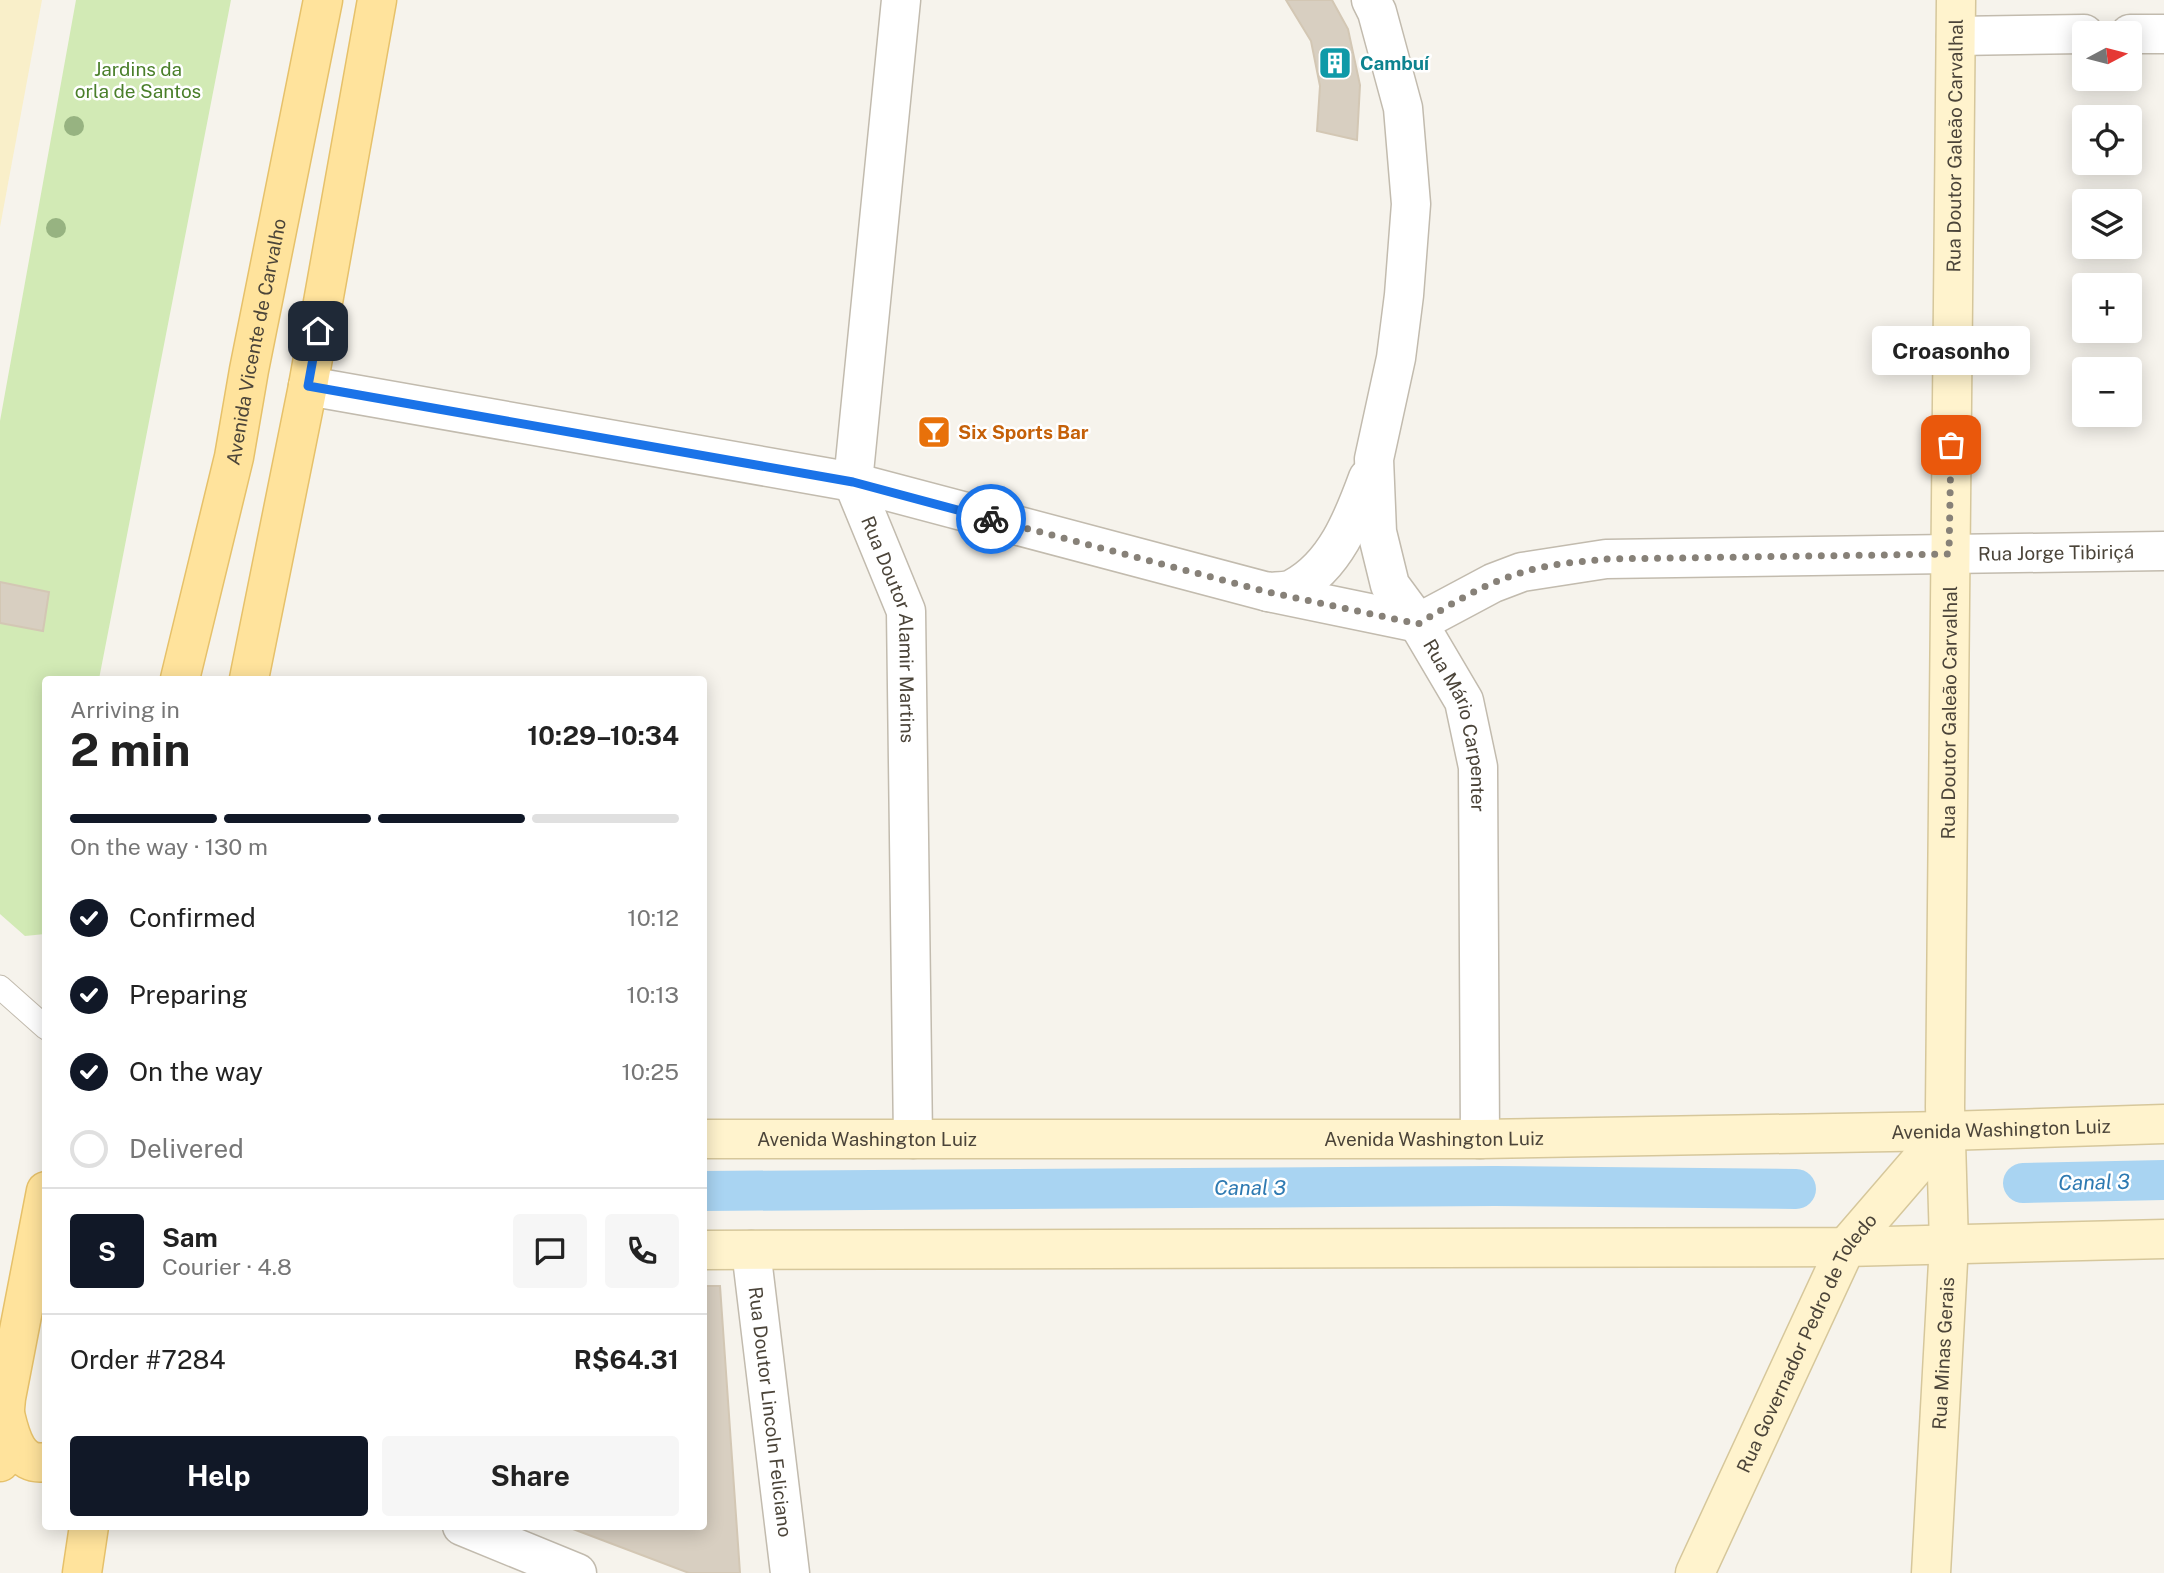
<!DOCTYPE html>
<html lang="en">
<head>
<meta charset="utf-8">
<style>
	:root { --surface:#fff; --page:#f6f6f6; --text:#222; --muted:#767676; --line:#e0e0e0; --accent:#111827 }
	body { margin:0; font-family:"Public Sans",sans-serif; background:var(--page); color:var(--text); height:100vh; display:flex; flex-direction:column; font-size:26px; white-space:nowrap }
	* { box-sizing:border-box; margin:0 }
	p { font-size:23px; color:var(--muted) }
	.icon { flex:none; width:38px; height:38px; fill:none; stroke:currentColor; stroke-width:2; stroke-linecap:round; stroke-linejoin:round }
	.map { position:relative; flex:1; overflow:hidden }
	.side { position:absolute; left:42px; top:676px; width:665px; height:854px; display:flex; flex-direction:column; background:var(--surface); border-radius:7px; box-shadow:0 4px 18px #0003 }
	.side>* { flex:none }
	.needle { width:46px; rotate:83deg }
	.tools { position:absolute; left:2072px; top:21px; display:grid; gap:14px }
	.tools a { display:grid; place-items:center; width:70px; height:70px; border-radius:7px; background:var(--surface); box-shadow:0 4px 18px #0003; font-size:35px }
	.pin { position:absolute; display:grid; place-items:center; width:60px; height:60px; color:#fff; margin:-30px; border-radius:14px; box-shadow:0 4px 10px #0006 }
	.courier { position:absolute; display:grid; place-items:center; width:70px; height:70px; margin:-35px; border:5px solid #1a73e8; border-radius:50%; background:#fff; color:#222; box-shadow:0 2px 9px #0007 }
	.bubble { position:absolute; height:49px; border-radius:7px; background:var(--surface); box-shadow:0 4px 18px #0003; font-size:23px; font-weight:700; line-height:49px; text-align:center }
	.summary em { font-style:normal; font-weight:700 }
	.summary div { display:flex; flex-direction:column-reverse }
	.summary { display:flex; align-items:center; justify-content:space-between; height:119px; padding:0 28px }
	h1 { font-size:46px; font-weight:700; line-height:52px }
	.bar { display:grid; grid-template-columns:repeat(4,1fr); gap:10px 7px; align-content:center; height:84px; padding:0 28px }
	.bar i { height:9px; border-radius:5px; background:var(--line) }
	.bar .active { background:var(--accent) }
	.bar p { grid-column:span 4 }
	.line { display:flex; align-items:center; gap:18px; padding:0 28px; border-top:2px solid var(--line) }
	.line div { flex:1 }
	.round { display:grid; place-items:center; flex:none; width:74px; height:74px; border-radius:7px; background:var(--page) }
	ol { padding:0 28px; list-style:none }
	li { display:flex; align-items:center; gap:21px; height:77px }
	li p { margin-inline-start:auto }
	li .icon { padding:7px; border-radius:50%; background:var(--accent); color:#fff; stroke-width:4 }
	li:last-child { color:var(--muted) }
	li i { width:38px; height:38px; border:4px solid var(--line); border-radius:50% }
	.primary-button { display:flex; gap:14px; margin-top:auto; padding:14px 28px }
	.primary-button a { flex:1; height:80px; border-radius:7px; background:var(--accent); color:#fff; font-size:28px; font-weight:700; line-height:80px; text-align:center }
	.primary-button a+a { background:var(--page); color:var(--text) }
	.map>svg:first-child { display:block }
	.green { fill:#d2eab5 }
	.sand { fill:#f9efc9 }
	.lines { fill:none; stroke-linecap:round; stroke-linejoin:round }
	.canal { stroke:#a9d4f2; stroke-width:40 }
	.building { fill:#d8cfc1; stroke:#d3c7b4; stroke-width:2 }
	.lane-casing { stroke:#c2bbae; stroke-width:25 }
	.street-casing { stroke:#c2bbae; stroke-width:41 }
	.secondary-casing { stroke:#d6c79b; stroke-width:41 }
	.primary-casing { stroke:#e6c16a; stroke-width:41 }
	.lane { stroke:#fff; stroke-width:23 }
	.street { stroke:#fff; stroke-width:38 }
	.secondary { stroke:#fff3cd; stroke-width:38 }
	.primary { stroke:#ffe39c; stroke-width:38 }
	.tree { fill:#97b381 }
	.done { stroke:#878178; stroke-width:7; stroke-dasharray:0 12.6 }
	.route { stroke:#1a73e8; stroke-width:9 }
	.labels { text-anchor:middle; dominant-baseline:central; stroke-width:5; stroke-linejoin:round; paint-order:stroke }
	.culture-label { font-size:19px; font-weight:bold; fill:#0d838f; stroke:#fff; text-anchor:start }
	.park-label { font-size:19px; fill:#4a7f2a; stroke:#fff }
	.street-label { font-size:19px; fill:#4b4439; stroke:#fff }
	.food-label { font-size:19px; font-weight:bold; fill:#c56008; stroke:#fff; text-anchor:start }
	.water-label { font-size:21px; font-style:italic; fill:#2e7ab2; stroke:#fff }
</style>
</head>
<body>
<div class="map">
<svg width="2164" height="1573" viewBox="0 0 2164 1573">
	<rect width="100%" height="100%" fill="#f6f3ec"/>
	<polygon class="green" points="76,0 231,0 99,679 46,679 45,934 25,936 0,914 0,421"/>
	<polygon class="sand" points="0,0 42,0 0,227"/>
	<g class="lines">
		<g class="canal">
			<polyline points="2023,1183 2164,1180"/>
			<polyline points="704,1191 1495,1186 1796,1189"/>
		</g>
	</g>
	<g class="building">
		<polygon points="1286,0 1332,0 1348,29 1360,85 1357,140 1317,131 1320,86 1311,41"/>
		<polygon points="0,582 49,592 43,631 0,623"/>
		<polygon points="704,1286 720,1286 740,1573 689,1573 565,1526 704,1526"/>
	</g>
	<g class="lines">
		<defs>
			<polyline id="lane" points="0,987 46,1028"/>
			<g id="street">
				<path id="s1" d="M901 0 853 482 906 611 913 1139"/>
				<path id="s2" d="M1371 0 1377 12 1403 108 1411 204 1404 295 1396 358 1374 459 1377 532 1390 585 1418 623 1464 701 1478 767 1480 1139"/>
				<polyline points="2130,34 2164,34"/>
				<polyline points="1956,36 2084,34"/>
				<path id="s3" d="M308 386 853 482 1268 592 1418 623 1493 583 1522 572 1606 559 2164 551"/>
				<path d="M1268 592C1276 591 1287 592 1294 588 1335 566 1353 519 1368 478"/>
				<path id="s4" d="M751 1250 790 1573"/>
				<polyline points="462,1526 577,1573"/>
			</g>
			<g id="secondary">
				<path id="s5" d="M704 1139H1480L1946 1131 2164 1124"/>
				<polyline points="704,1250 1846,1247 2164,1239"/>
				<path id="s6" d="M1695 1573 1846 1247 1946 1131"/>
				<path id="s7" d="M1931 1573 1949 1244 1945 1107 1956 0"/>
			</g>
			<g id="primary">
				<path id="s8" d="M180 679 234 457 249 370 323 0"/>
				<polyline points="249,679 308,386 377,0"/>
				<path d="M5 1414C10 1435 17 1467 46 1462"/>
				<polyline points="0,1462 6,1398 46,1191"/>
				<polyline points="82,1573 89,1526"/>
			</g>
		</defs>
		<use href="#lane" class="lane-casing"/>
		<use href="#street" class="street-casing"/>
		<use href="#secondary" class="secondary-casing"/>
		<use href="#primary" class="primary-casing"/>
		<use href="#lane" class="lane"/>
		<use href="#street" class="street"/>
		<use href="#secondary" class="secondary"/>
		<use href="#primary" class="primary"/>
	</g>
	<g class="tree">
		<circle cx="74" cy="126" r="10"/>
		<circle cx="56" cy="228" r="10"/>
	</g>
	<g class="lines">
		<path class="done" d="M991 519 1268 592 1418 624C1451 604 1484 584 1520 573 1547 564 1578 562 1606 559L1949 554 1951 445"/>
		<polyline class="route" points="318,331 308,386 853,482 991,519"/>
	</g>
	<defs>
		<symbol id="building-square" viewBox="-11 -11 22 22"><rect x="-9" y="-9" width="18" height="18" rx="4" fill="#0f9aa8" stroke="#fff"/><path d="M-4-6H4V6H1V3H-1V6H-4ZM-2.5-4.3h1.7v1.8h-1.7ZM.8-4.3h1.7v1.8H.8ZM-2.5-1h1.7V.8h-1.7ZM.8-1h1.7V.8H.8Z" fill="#fff"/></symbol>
		<symbol id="bar-square" viewBox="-11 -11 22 22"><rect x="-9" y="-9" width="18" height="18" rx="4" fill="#e8710a" stroke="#fff"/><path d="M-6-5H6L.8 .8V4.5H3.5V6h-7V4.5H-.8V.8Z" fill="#fff"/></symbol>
	</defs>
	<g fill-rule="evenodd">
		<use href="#building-square" x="1316" y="44" width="38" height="38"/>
		<use href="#bar-square" x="915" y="413" width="38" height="38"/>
	</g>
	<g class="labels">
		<g class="culture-label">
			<text x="1360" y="63">Cambuí</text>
		</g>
		<g class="park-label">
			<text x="138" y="69">Jardins da<tspan x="138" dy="22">orla de Santos</tspan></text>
		</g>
		<g class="street-label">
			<text stroke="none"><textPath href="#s7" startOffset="1428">Rua Doutor Galeão Carvalhal</textPath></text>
			<text stroke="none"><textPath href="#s8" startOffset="346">Avenida Vicente de Carvalho</textPath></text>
			<text stroke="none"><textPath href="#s3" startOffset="1787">Rua Jorge Tibiriçá</textPath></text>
			<text stroke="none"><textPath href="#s1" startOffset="639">Rua Doutor Alamir Martins</textPath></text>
			<text stroke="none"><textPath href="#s7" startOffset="861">Rua Doutor Galeão Carvalhal</textPath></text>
			<text stroke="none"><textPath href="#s2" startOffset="754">Rua Mário Carpenter</textPath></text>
			<text stroke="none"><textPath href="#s5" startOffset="1297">Avenida Washington Luiz</textPath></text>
			<text stroke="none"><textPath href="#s5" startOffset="163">Avenida Washington Luiz</textPath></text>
			<text stroke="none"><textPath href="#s5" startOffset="730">Avenida Washington Luiz</textPath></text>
			<text stroke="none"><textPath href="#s6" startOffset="256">Rua Governador Pedro de Toledo</textPath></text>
			<text stroke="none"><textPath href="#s7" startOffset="220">Rua Minas Gerais</textPath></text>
			<text stroke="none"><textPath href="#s4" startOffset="163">Rua Doutor Lincoln Feliciano</textPath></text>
		</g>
		<g class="food-label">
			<text x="958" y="432">Six Sports Bar</text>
		</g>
		<g class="water-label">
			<text transform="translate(2094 1182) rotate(-1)">Canal 3</text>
			<text x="1250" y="1187">Canal 3</text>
		</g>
	</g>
</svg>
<div class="tools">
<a><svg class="needle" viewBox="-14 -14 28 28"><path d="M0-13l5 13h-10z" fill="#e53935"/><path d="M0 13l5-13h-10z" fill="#767676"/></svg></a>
<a><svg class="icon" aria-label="locate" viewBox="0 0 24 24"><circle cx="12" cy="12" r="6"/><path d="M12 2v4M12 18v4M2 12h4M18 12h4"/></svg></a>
<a><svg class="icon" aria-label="layers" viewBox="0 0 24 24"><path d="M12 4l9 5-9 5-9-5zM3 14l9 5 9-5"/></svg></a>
<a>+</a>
<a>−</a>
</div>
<div class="pin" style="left:1951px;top:445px;background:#ea580c"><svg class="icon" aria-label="bag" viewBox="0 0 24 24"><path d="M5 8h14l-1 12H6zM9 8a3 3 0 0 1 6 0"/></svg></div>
<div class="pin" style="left:318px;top:331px;background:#1f2937"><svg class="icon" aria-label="home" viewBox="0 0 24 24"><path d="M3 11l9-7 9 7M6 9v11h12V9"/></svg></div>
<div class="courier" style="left:991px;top:519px"><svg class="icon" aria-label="bike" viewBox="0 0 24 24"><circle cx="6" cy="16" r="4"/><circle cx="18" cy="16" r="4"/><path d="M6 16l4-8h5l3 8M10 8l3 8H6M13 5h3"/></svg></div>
<div class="bubble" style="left:1872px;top:326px;width:158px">Croasonho</div>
<section class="side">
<div class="summary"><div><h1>2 min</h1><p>Arriving in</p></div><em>10:29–10:34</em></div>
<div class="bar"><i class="active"></i><i class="active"></i><i class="active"></i><i></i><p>On the way · 130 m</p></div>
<ol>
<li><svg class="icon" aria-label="check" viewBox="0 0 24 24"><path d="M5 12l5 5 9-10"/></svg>Confirmed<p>10:12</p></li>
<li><svg class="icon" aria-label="check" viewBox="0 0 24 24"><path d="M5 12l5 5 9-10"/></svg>Preparing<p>10:13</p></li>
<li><svg class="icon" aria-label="check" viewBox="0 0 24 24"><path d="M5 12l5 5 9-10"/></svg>On the way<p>10:25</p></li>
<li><i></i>Delivered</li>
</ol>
<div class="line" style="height:126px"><b class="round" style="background:var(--accent);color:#fff">S</b><div><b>Sam</b><p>Courier · 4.8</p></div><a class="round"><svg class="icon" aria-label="chat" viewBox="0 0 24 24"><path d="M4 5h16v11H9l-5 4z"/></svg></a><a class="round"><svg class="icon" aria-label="phone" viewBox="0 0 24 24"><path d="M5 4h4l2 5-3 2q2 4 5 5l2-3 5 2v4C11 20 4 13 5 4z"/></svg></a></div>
<div class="line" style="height:91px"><div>Order #7284</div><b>R$64.31</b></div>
<div class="primary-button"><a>Help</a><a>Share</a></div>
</section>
</div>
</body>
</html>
